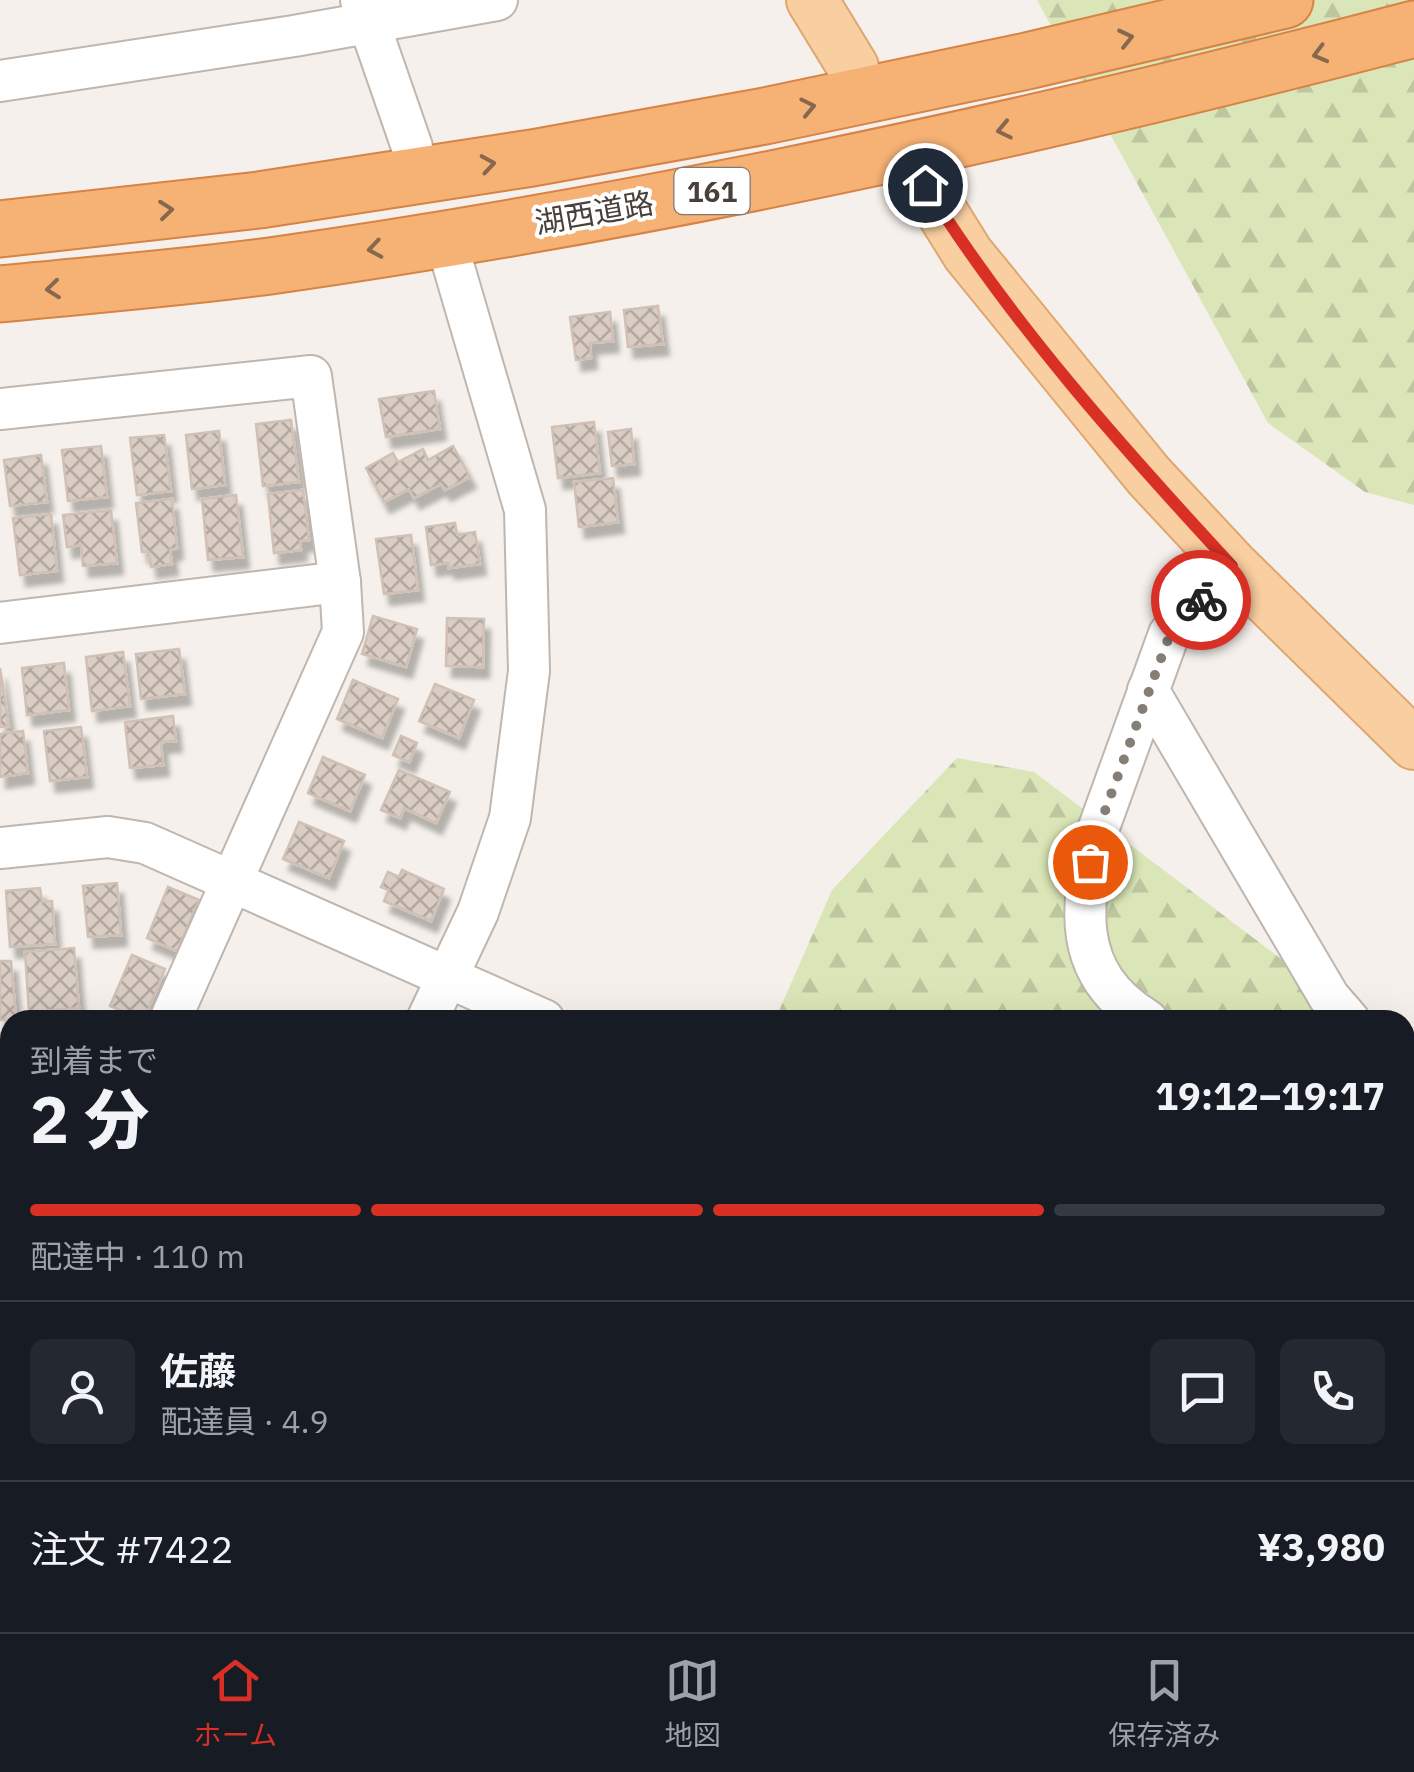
<!DOCTYPE html>
<html lang="ja">
<head>
<meta charset="utf-8">
<style>
	:root { --surface:#171b24; --page:#242831; --text:#f1f3f6; --muted:#9ea1a6; --line:#363941; --accent:#d93025 }
	body { margin:0; font-family:"IBM Plex Sans","Noto Sans JP",sans-serif; background:var(--page); color:var(--text); height:100vh; display:flex; flex-direction:column; font-size:38px; white-space:nowrap }
	* { box-sizing:border-box; margin:0 }
	p { font-size:32px; color:var(--muted) }
	.icon { flex:none; width:55px; height:55px; fill:none; stroke:currentColor; stroke-width:2; stroke-linecap:round; stroke-linejoin:round }
	.map { position:relative; flex:1; overflow:hidden }
	.details { position:absolute; left:0px; top:1010px; width:1415px; height:622px; display:flex; flex-direction:column; background:var(--surface); border-radius:30px 30px 0 0; box-shadow:0 10px 40px #0002 }
	.details>* { flex:none }
	.pin { position:absolute; display:grid; place-items:center; width:85px; height:85px; color:#fff; margin:-42px; border:5px solid #fff; border-radius:50%; box-shadow:0 2px 10px #0007 }
	.courier { position:absolute; display:grid; place-items:center; width:100px; height:100px; margin:-50px; border:8px solid #d93025; border-radius:50%; background:#fff; color:#222; box-shadow:0 2px 12px #0007 }
	.headline em { font-style:normal; font-weight:800 }
	.headline div { display:flex; flex-direction:column-reverse }
	.headline { display:flex; align-items:center; justify-content:space-between; height:170px; padding:0 30px }
	h1 { font-size:65px; font-weight:800; line-height:75px }
	.bar { display:grid; grid-template-columns:repeat(4,1fr); gap:15px 10px; align-content:center; height:120px; padding:0 30px }
	.bar i { height:12px; border-radius:8px; background:var(--line) }
	.bar .selected { background:var(--accent) }
	.bar p { grid-column:span 4 }
	.line { display:flex; align-items:center; gap:25px; padding:0 30px; border-top:2px solid var(--line) }
	.line div { flex:1 }
	.round { display:grid; place-items:center; flex:none; width:105px; height:105px; border-radius:15px; background:var(--page) }
	.tabs { display:flex; justify-content:space-around; align-items:center; height:140px; border-top:2px solid var(--line); background:var(--surface); font-size:28px; color:var(--muted) }
	.tabs a { display:grid; justify-items:center; gap:5px }
	.tabs .selected { color:var(--accent) }
	.map>svg:first-child { display:block }
	.forest { fill:url(#forest-firs) }
	.green { fill:#dae6b7 }
	.building { fill:url(#building-cross-hatch); stroke:#d0c0b5; stroke-width:2.5; filter:url(#shadow) }
	.lines { fill:none; stroke-linecap:round; stroke-linejoin:round }
	.minor-casing { stroke:#c0b6ae; stroke-width:44 }
	.major-casing { stroke:#dea770; stroke-width:54 }
	.highway-casing { stroke:#d68345; stroke-width:59 }
	.minor { stroke:#fff; stroke-width:40 }
	.major { stroke:#f9cea0; stroke-width:50 }
	.highway { stroke:#f6b175; stroke-width:55 }
	.oneway { stroke:#86684e }
	.done { stroke:#857e77; stroke-width:10; stroke-dasharray:0 18 }
	.route { stroke:#d93025; stroke-width:12 }
	.labels { text-anchor:middle; dominant-baseline:central; stroke-width:8; stroke-linejoin:round; paint-order:stroke }
	.shield { fill:#fff; stroke:#807974; stroke-width:2.5 }
	.shield-label { font-size:28px; font-weight:bold; fill:#494039 }
	.street-label { font-size:30px; fill:#494039; stroke:#fff }
</style>
</head>
<body>
<div class="map">
<svg width="1414" height="1632" viewBox="0 0 1414 1632">
	<defs>
		<pattern id="forest-firs" width="22" height="20" patternUnits="userSpaceOnUse" patternTransform="scale(2.5)"><rect width="22" height="20" fill="#dae6b7"/><path d="M5 1l3.5 6h-7zM16 11l3.5 6h-7z" fill="#bdc69e"/></pattern>
		<pattern id="building-cross-hatch" width="8" height="8" patternUnits="userSpaceOnUse" patternTransform="scale(2.5)"><rect width="8" height="8" fill="#d9cdc4"/><path d="M0 0l8 8M0 8l8-8" fill="none" stroke="#b2a8a0"/></pattern>
		<filter id="shadow"><feDropShadow dx="6" dy="11" stdDeviation="2.5" flood-color="#0004"/></filter>
	</defs>
	<rect width="100%" height="100%" fill="#f5f0eb"/>
	<g class="forest">
		<polygon points="1037,0 1414,0 1414,505 1365,492 1268,423"/>
		<polygon points="957,758 1034,772 1362,1020 775,1020 832,890"/>
		<polygon points="1405,1052 1414,1059 1414,1201 1405,1193"/>
		<polygon points="472,1622 571,1622 571,1623 554,1632 465,1632"/>
	</g>
	<polygon class="green" points="191,1622 364,1623 370,1632 188,1632"/>
	<g class="building">
		<polygon points="658,306 663,344 628,347 624,310"/>
		<polygon points="610,312 613,341 590,343 591,358 576,360 570,317"/>
		<polygon points="434,391 440,429 386,437 379,399"/>
		<polygon points="291,420 299,482 263,486 256,424"/>
		<polygon points="594,422 600,473 558,478 552,427"/>
		<polygon points="631,429 634,464 612,466 608,432"/>
		<polygon points="219,431 225,485 192,489 186,435"/>
		<polygon points="164,435 171,491 137,495 130,438"/>
		<polygon points="101,446 107,497 68,501 62,450"/>
		<polygon points="453,446 470,477 445,490 441,484 414,498 409,489 384,502 366,468 393,453 398,462 423,449 428,460"/>
		<polygon points="41,455 47,502 10,506 4,460"/>
		<polygon points="613,478 618,522 579,527 574,482"/>
		<polygon points="303,490 309,540 300,541 301,550 274,553 268,494"/>
		<polygon points="236,495 243,557 208,560 202,499"/>
		<polygon points="172,499 177,548 170,550 172,564 151,567 149,552 142,552 136,503"/>
		<polygon points="111,510 117,563 83,566 81,545 67,547 63,515"/>
		<polygon points="51,514 57,571 20,575 13,518"/>
		<polygon points="455,523 457,535 475,532 480,564 449,568 448,563 431,565 426,527"/>
		<polygon points="411,535 418,590 384,594 376,539"/>
		<polygon points="373,616 417,629 406,667 362,654"/>
		<polygon points="447,618 484,619 483,667 446,666"/>
		<polygon points="179,649 185,694 141,699 136,654"/>
		<polygon points="123,652 130,706 92,711 86,657"/>
		<polygon points="64,663 69,710 27,715 22,668"/>
		<polygon points="0,668 9,726 0,727"/>
		<polygon points="353,680 398,699 382,738 337,719"/>
		<polygon points="435,684 474,700 459,738 419,721"/>
		<polygon points="173,716 176,741 161,742 163,765 130,768 125,722"/>
		<polygon points="81,727 87,777 50,781 44,731"/>
		<polygon points="23,731 28,773 0,777 0,734"/>
		<polygon points="401,736 417,743 409,762 393,755"/>
		<polygon points="323,757 365,775 350,811 308,793"/>
		<polygon points="399,770 450,792 436,823 404,808 400,818 381,810"/>
		<polygon points="299,822 344,841 329,878 283,859"/>
		<polygon points="402,870 444,889 431,921 384,901 389,890 381,887 388,872 399,877"/>
		<polygon points="117,883 121,935 88,937 83,886"/>
		<polygon points="168,887 199,900 177,951 147,938"/>
		<polygon points="40,888 42,902 52,901 55,944 10,947 6,891"/>
		<polygon points="74,948 79,1008 29,1012 25,952"/>
		<polygon points="132,955 165,969 144,1020 110,1006"/>
		<polygon points="0,961 11,961 16,1019 0,1020"/>
		<rect x="0" y="1033" width="10" height="47"/>
		<polygon points="10,1099 10,1158 0,1159 0,1100"/>
		<polygon points="10,1172 10,1215 8,1211 0,1211 0,1173"/>
		<polygon points="0,1276 10,1280 10,1327 0,1323"/>
		<polygon points="10,1527 10,1580 0,1576 3,1558 0,1552"/>
		<polygon points="1406,1544 1414,1552 1414,1588 1411,1591 1405,1585"/>
		<polygon points="720,1622 738,1622 748,1632 712,1632"/>
		<polygon points="777,1622 801,1622 812,1632 769,1632"/>
		<polygon points="812,1622 848,1622 840,1632 823,1632"/>
		<polygon points="1056,1622 1089,1622 1092,1625 1085,1632 1059,1632 1052,1626"/>
		<polygon points="1179,1622 1220,1622 1220,1623 1212,1632 1189,1632"/>
		<polygon points="1325,1622 1337,1622 1348,1632 1316,1632"/>
	</g>
	<g class="lines">
		<defs>
			<g id="minor">
				<polyline points="361,0 412,147"/>
				<polyline points="0,81 294,36 497,0"/>
				<polyline points="0,409 311,376 340,582 343,632 170,1020"/>
				<polyline points="0,623 340,582"/>
				<polyline points="1148,690 1329,997 1349,1020"/>
				<polyline points="0,848 108,837 145,843 544,1020"/>
				<polyline points="427,1020 478,912 510,818 529,671 525,510 452,261"/>
				<path d="M1147 1020C1070 973 1080 906 1098 830L1169 634 1232 565"/>
				<polyline points="1405,1083 1414,1094"/>
				<polyline points="1405,1236 1414,1247"/>
				<polyline points="0,1249 10,1254"/>
				<polyline points="0,1401 10,1379"/>
				<polyline points="1405,1457 1414,1447"/>
				<polyline points="0,1606 10,1610"/>
				<polyline points="38,1622 59,1632"/>
				<polyline points="374,1622 378,1632"/>
				<polyline points="887,1622 898,1632"/>
				<polyline points="159,1632 163,1622"/>
				<polyline points="1253,1632 1261,1622"/>
			</g>
			<g id="major">
				<polyline points="812,0 853,67"/>
				<polyline points="925,185 968,254 1149,476 1232,565 1414,744"/>
			</g>
			<g id="highway">
				<polyline points="0,229 259,200 532,158 765,116 1027,61 1285,0"/>
				<path d="M0 294C90 285 181 278 270 266 656 211 1037 128 1414 29"/>
			</g>
		</defs>
		<use href="#minor" class="minor-casing"/>
		<use href="#major" class="major-casing"/>
		<use href="#highway" class="highway-casing"/>
		<use href="#minor" class="minor"/>
		<use href="#major" class="major"/>
		<use href="#highway" class="highway"/>
	</g>
	<defs><path id="oneway-chevron" d="M-2-3.5L2.5 0L-2 3.5" fill="none" stroke-width="1.6" stroke-linecap="round" stroke-linejoin="round" transform="scale(2.5)"/></defs>
	<g class="oneway">
		<use href="#oneway-chevron" transform="translate(1126 38) rotate(-13)"/>
		<use href="#oneway-chevron" transform="translate(1320 54) rotate(165)"/>
		<use href="#oneway-chevron" transform="translate(808 107) rotate(-12)"/>
		<use href="#oneway-chevron" transform="translate(1004 130) rotate(168)"/>
		<use href="#oneway-chevron" transform="translate(488 164) rotate(-9)"/>
		<use href="#oneway-chevron" transform="translate(166 210) rotate(-6)"/>
		<use href="#oneway-chevron" transform="translate(375 249) rotate(171)"/>
		<use href="#oneway-chevron" transform="translate(53 289) rotate(174)"/>
	</g>
	<g class="lines">
		<polyline class="done" points="1090,862 1098,830 1170,634 1201,600"/>
		<path class="route" d="M925 185C1011 323 1122 447 1232 566L1201 600"/>
	</g>
	<g class="labels">
		<rect class="shield" x="674.5" y="168" width="75" height="46" rx="8"/>
		<g class="shield-label">
			<text x="712" y="191">161</text>
		</g>
		<g class="street-label">
			<text transform="translate(594 212) rotate(-10)">湖西道路</text>
		</g>
	</g>
</svg>
<div class="pin" style="left:1090px;top:862px;background:#ea580c"><svg class="icon" aria-label="bag" viewBox="0 0 24 24"><path d="M5 8h14l-1 12H6zM9 8a3 3 0 0 1 6 0"/></svg></div>
<div class="pin" style="left:925px;top:185px;background:#1f2937"><svg class="icon" aria-label="home" viewBox="0 0 24 24"><path d="M3 11l9-7 9 7M6 9v11h12V9"/></svg></div>
<div class="courier" style="left:1201px;top:600px"><svg class="icon" aria-label="bike" viewBox="0 0 24 24"><circle cx="6" cy="16" r="4"/><circle cx="18" cy="16" r="4"/><path d="M6 16l4-8h5l3 8M10 8l3 8H6M13 5h3"/></svg></div>
<section class="details">
<div class="headline"><div><h1>2 分</h1><p>到着まで</p></div><em>19:12–19:17</em></div>
<div class="bar"><i class="selected"></i><i class="selected"></i><i class="selected"></i><i></i><p>配達中 · 110 m</p></div>
<div class="line" style="height:180px"><a class="round"><svg class="icon" aria-label="person" viewBox="0 0 24 24"><circle cx="12" cy="8" r="4"/><path d="M4 21q1-7 8-7t8 7"/></svg></a><div><b>佐藤</b><p>配達員 · 4.9</p></div><a class="round"><svg class="icon" aria-label="chat" viewBox="0 0 24 24"><path d="M4 5h16v11H9l-5 4z"/></svg></a><a class="round"><svg class="icon" aria-label="phone" viewBox="0 0 24 24"><path d="M5 4h4l2 5-3 2q2 4 5 5l2-3 5 2v4C11 20 4 13 5 4z"/></svg></a></div>
<div class="line" style="height:130px"><div>注文 #7422</div><b>¥3,980</b></div>
</section>
</div>
<nav class="tabs">
<a class="selected"><svg class="icon" aria-label="home" viewBox="0 0 24 24"><path d="M3 11l9-7 9 7M6 9v11h12V9"/></svg>ホーム</a>
<a><svg class="icon" aria-label="map" viewBox="0 0 24 24"><path d="M3 6l6-2 6 2 6-2v14l-6 2-6-2-6 2zM9 4v14M15 6v14"/></svg>地図</a>
<a><svg class="icon" aria-label="saved" viewBox="0 0 24 24"><path d="M7 4h10v16l-5-4-5 4z"/></svg>保存済み</a>
</nav>
</body>
</html>
